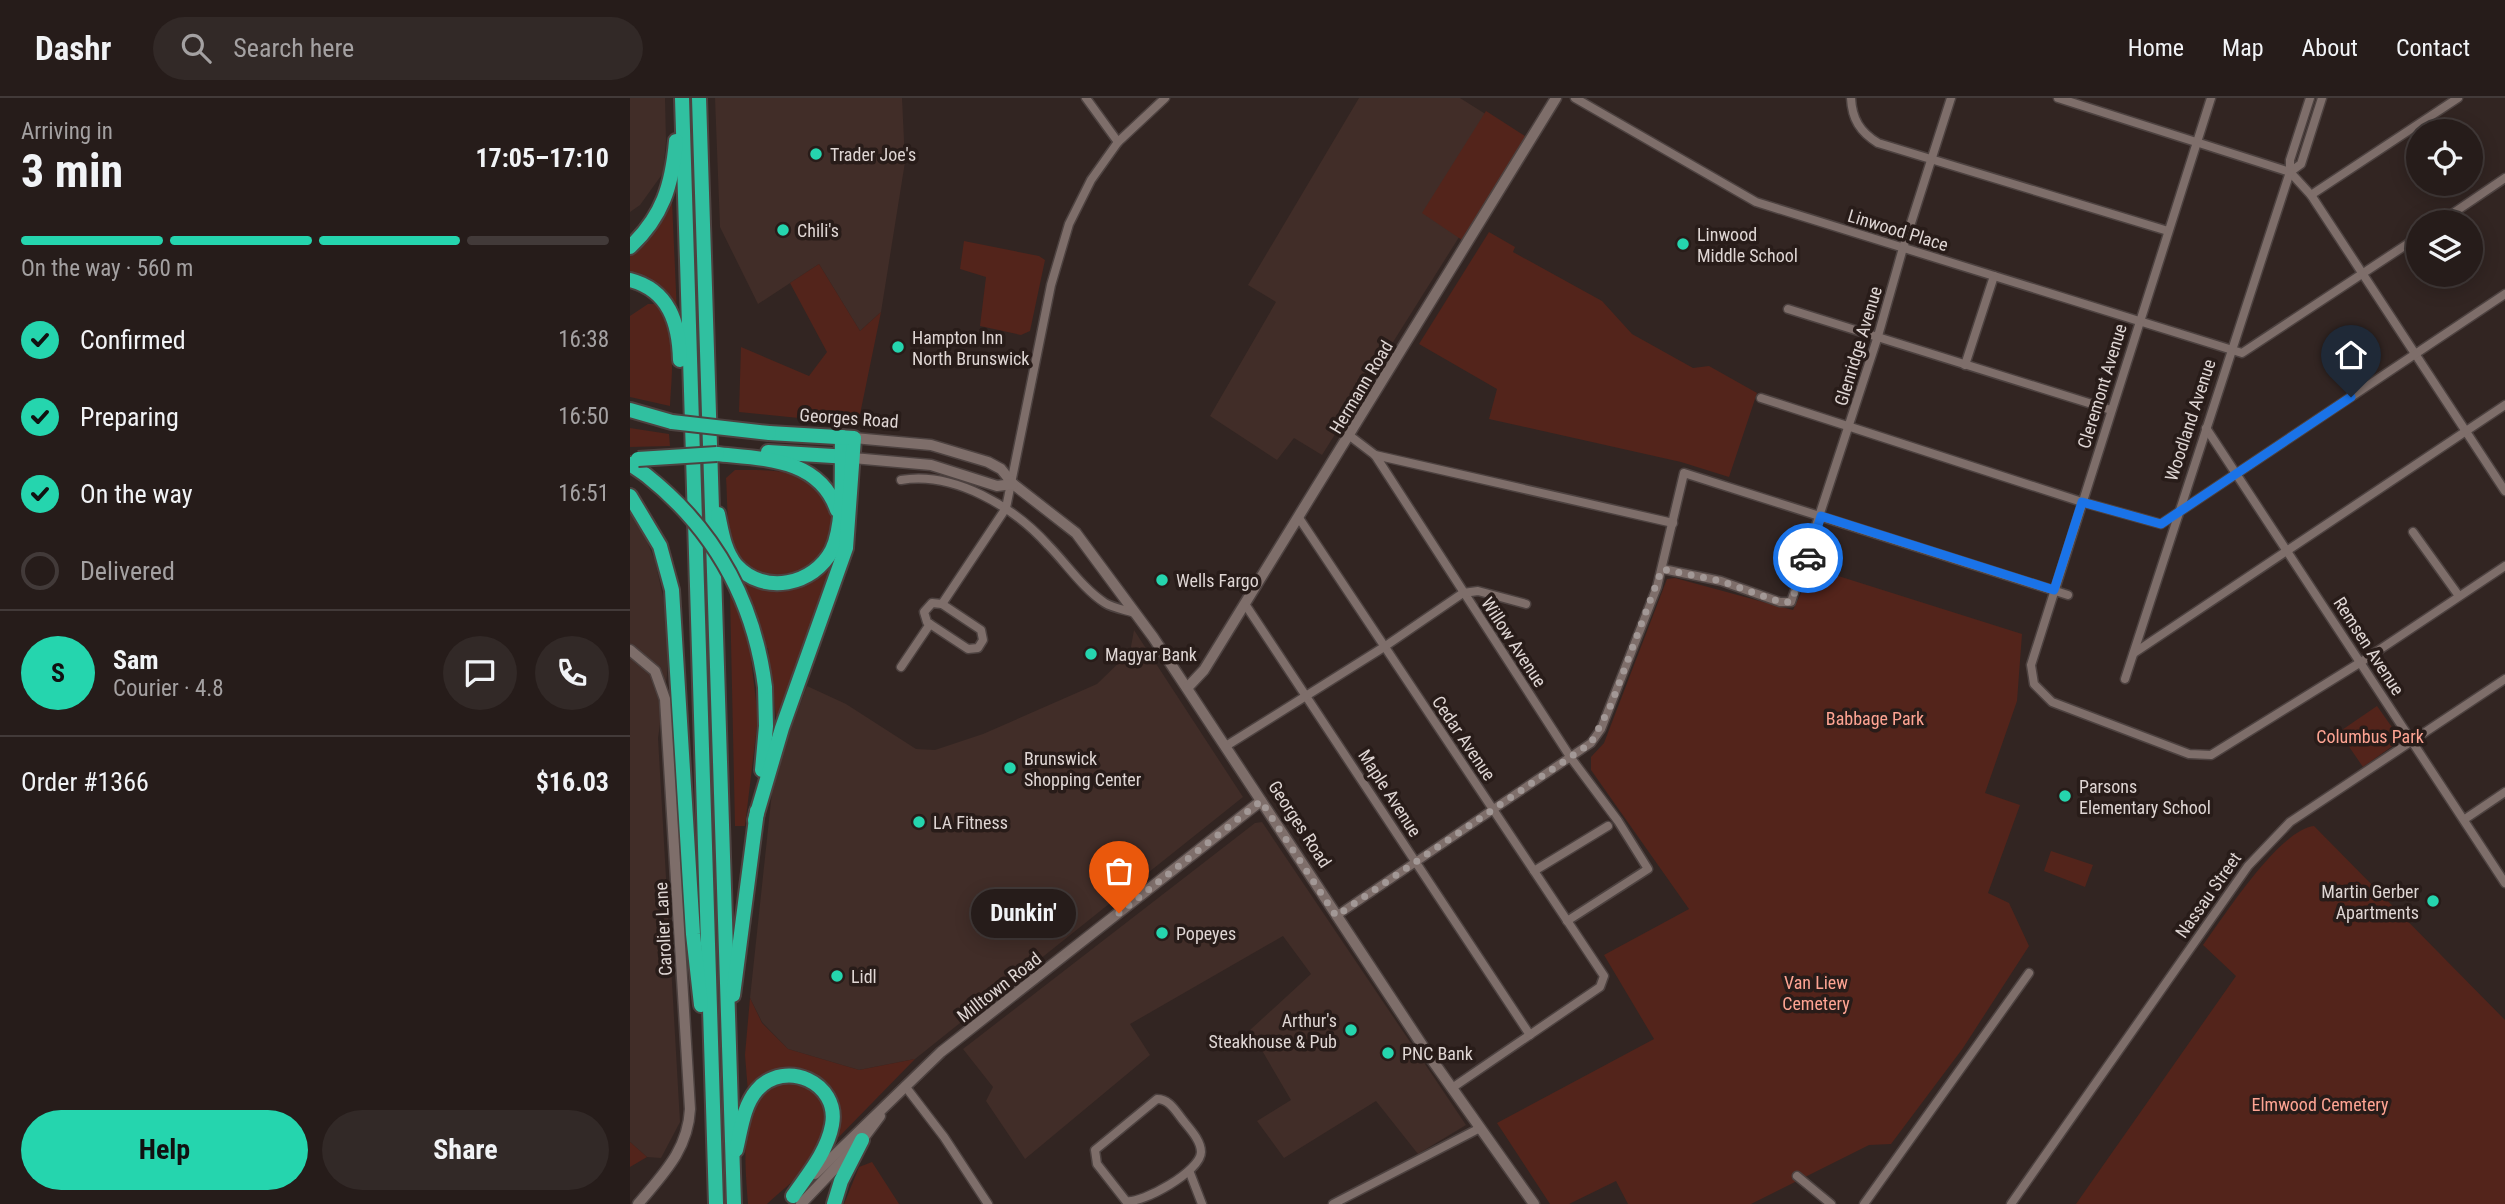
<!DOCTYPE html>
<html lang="en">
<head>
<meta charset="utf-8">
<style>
	:root { --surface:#261c1a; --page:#322927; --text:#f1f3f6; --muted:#a4a1a2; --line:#423a39; --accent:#25d5ae }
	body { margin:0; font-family:"Roboto Condensed",sans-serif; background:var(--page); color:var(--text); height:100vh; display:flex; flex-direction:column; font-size:26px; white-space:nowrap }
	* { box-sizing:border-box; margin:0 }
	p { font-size:23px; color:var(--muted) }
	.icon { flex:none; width:38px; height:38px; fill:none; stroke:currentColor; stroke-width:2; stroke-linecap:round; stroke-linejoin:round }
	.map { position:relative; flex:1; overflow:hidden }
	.side { display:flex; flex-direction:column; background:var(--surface); width:630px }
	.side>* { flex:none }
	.fabs { position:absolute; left:1776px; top:21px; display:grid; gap:14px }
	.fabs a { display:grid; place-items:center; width:77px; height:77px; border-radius:50%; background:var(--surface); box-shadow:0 4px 18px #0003,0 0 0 2px var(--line); font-size:35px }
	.pin { position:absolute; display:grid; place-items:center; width:60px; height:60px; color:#fff; margin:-72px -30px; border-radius:50% 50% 50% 0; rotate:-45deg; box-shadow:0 0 7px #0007 }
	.pin .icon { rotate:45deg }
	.courier { position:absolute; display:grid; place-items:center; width:70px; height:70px; margin:-35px; border:5px solid #1a73e8; border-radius:50%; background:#fff; color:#222; box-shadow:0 2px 9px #0007 }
	.bubble { position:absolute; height:49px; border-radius:24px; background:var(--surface); box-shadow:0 4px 18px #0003,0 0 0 2px var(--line); font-size:23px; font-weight:700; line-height:49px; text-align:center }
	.overview em { font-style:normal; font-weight:700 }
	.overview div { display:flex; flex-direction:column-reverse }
	.overview { display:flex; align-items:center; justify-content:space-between; height:119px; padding:0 21px }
	h1 { font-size:46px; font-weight:700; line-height:52px }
	.bar { display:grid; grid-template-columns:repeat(4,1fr); gap:10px 7px; align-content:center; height:84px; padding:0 21px }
	.bar i { height:9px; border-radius:5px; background:var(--line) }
	.bar .current { background:var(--accent) }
	.bar p { grid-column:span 4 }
	.line { display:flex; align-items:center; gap:18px; padding:0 21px; border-top:2px solid var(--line) }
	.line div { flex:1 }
	.round { display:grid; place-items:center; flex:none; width:74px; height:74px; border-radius:37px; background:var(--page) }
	ol { padding:0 21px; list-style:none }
	li { display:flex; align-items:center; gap:21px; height:77px }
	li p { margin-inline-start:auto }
	li .icon { padding:7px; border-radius:50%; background:var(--accent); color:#111; stroke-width:4 }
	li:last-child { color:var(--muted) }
	li i { width:38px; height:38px; border:4px solid var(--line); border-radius:50% }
	.primary-button { display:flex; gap:14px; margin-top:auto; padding:14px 21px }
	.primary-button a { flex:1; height:80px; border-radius:42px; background:var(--accent); color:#111; font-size:28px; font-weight:700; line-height:80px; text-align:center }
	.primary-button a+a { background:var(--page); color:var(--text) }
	header { display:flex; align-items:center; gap:42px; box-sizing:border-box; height:98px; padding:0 35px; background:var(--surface); border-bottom:2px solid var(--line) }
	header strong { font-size:33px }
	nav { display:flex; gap:38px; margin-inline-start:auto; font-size:24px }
	.search { width:490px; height:63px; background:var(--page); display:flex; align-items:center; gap:18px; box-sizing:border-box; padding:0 24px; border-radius:38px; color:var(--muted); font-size:26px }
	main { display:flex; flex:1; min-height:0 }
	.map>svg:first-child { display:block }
	.built { fill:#412d28 }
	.green { fill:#53241b }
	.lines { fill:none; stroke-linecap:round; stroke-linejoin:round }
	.minor-casing { stroke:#4d4240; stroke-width:11 }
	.tertiary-casing { stroke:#4d4240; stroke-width:13 }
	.trunk-casing { stroke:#4d4240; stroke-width:18 }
	.minor { stroke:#7e6e6a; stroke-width:8 }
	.tertiary { stroke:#7e6e6a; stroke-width:10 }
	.trunk { stroke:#30c0a0; stroke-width:14 }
	.trunk-bridge-casing { stroke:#4d4240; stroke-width:18; stroke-linecap:butt }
	.trunk-bridge { stroke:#30c0a0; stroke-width:14 }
	.done { stroke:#a29896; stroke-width:7; stroke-dasharray:0 12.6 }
	.route { stroke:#1a73e8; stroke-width:9 }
	.poi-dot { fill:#25d5ae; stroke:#281c19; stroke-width:2.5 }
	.labels { text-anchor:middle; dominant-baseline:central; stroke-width:7; stroke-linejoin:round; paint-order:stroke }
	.poi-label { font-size:18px; fill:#dfd6d4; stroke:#281c19; text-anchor:start }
	.street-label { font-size:18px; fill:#dfd6d4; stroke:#281c19 }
	.park-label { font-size:18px; fill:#fea493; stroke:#281c19 }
</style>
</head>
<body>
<header>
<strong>Dashr</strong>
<div class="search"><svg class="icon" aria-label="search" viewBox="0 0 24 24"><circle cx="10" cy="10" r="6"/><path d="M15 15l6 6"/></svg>Search here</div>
<nav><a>Home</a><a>Map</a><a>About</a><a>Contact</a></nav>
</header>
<main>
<section class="side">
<div class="overview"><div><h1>3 min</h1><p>Arriving in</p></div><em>17:05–17:10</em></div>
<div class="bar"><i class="current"></i><i class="current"></i><i class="current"></i><i></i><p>On the way · 560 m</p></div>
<ol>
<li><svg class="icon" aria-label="check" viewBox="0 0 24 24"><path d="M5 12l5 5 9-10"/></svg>Confirmed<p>16:38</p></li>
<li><svg class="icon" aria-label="check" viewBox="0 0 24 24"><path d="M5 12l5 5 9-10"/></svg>Preparing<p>16:50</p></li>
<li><svg class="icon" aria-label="check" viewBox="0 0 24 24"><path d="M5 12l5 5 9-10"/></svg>On the way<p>16:51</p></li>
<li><i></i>Delivered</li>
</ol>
<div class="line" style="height:126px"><b class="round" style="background:var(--accent);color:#111">S</b><div><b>Sam</b><p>Courier · 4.8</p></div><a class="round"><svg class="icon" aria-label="chat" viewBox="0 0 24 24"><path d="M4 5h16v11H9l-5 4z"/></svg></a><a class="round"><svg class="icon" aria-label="phone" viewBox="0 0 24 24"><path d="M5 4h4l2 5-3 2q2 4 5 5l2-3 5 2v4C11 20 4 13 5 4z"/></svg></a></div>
<div class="line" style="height:91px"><div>Order #1366</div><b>$16.03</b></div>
<div class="primary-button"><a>Help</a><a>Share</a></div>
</section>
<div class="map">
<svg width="1875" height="1106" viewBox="0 0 1875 1106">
	<rect width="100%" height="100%" fill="#322522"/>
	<g class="built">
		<polygon points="0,0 35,0 36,43 33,75 10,107 0,114"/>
		<polygon points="85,0 272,0 275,64 251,214 230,233 189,166 128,206 90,129"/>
		<polygon points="729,0 830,0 892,39 692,357 664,340 647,362 580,318 646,204 618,187"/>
		<polygon points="0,416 8,421 25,463 39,525 37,577 28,640 50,1024 31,1060 17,1059 0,1044"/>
		<polygon points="504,532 613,699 285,961 229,972 158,951 132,924 120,900 144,675 177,588 216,606 286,651 305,652 353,636 467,586 500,554"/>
		<polygon points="632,724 836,1027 788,1056 746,1003 654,1060 627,1023 661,1002 620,932 681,876 653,838 500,926 520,957 395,1061 356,1003 363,989 333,951 625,725"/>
	</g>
	<g class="green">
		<polygon points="856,13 901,42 838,146 792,115"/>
		<polygon points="42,103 47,216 0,179 0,154 25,132"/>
		<polygon points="859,134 885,149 883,154 972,203 1002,236 1063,270 1079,268 1127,295 1099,379 1051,364 859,321 867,291 789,246"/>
		<polygon points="334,143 409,158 415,162 400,233 391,237 350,228 356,179 330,171"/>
		<polygon points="189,166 230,233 251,214 228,326 109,314 111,249 179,278 197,254 160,185"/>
		<path d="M18 206H29C47 238 42 272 40 308L0 299V218Z"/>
		<polygon points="0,330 39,336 40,348 0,349"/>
		<path d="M105 372C128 372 157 371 179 380 188 385 194 396 198 405 223 463 138 506 109 460 95 437 98 405 96 380Z"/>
		<path d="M209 461 147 627 138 550 120 552 128 620 115 728H105L100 497 116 483C163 497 172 494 209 461Z"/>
		<polygon points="1183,470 1392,536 1387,603 1355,695 1390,707 1358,795 1379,805 1399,848 1333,950 1261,1046 1239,1047 1121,1106 998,1106 986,1083 939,1106 920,1106 867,1025 1024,941 974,857 1059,811 961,672 961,659 974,645 1037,481 1045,480 1163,512"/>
		<polygon points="1747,608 1771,642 1733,669 1709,634"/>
		<path d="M1684 728 1875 922V1106H1446L1606 878 1573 847C1595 817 1649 732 1684 728Z"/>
		<polygon points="1421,753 1463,767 1455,789 1414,773"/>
		<path d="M120 900 132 925 158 951 229 972 285 961 201 1047C213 999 210 992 166 969L134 977 118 994 115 957Z"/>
		<path d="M156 982C212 994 202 1036 173 1072 163 1085 148 1095 137 1106H118C116 1077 108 1010 136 991 141 987 150 985 156 982Z"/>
		<polygon points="0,1044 17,1059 0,1069"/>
		<polygon points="242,1064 269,1106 214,1106 229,1069"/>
	</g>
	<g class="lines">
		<defs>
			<g id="minor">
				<polyline points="456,0 488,44"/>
				<polyline points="945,0 1126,104 1612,255 1788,139"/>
				<path d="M1221 0C1222 21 1230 34 1248 45L1538 133"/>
				<polyline points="1428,0 1660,74 1681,97 1875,393"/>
				<polyline points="1581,0 1401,567 1404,586 1422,604 1559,656 1581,657 1731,564 1875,468"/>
				<polyline points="1660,74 1671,66 1692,0"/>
				<polyline points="1681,97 1828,0"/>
				<polyline points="1810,124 1875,80"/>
				<polyline points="1158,211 1481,312"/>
				<polyline points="1335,267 1364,178"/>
				<polyline points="1131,300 1452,404 1531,426 1875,196"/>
				<polyline points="1576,330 1875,785"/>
				<polyline points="720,338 745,357 941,660 988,723 1018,771 937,823"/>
				<polyline points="745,357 1043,425"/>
				<path d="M271 382C324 373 384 409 418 447 436 465 453 491 475 505 483 510 496 512 505 515"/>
				<polyline points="669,420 974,878 970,889 822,990"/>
				<polyline points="1783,434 1829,498"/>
				<polyline points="1033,471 1091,483 1150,504 1161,504 1248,238 1273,150 1321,0"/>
				<polygon points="302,505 312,506 351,532 353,542 348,550 338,551 297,524 294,514"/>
				<polyline points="312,506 376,410 421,187 439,126 461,82 488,44 535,0"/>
				<polyline points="615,506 900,937"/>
				<polyline points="1504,555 1875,307"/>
				<polyline points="271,569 300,526"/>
				<polyline points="1495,581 1660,74 1660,62 1680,0"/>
				<polyline points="596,648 754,549 833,495 848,493 896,506"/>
				<polyline points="1835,721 1875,694"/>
				<polyline points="904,773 978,728"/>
				<polyline points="706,818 961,645 971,631 1027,489 1054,375 1438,497"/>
				<polyline points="275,988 314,1039 358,1106"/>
				<path d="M527 1001C539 1001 545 1012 552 1021 559 1030 571 1042 571 1054 571 1073 512 1106 496 1103L467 1066 465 1052Z"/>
				<polyline points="560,1075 572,1106"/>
				<polyline points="1167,1078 1201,1106"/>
				<polyline points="703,1106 850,1030"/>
				<polyline points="1234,1106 1399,875"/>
				<polyline points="1381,1106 1618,768 1660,724 1875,581"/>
			</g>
			<g id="tertiary">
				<polyline points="224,340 301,347 358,364 371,371 383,386 446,435 523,539 800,959 904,1106"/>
				<polyline points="223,360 301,367 367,388 383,386"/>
				<path d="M0 552 25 573 35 601 60 1011C58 1052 33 1076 8 1106"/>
				<polyline points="558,589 574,572 926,0"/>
				<polyline points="185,1076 311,954 631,703"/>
				<polyline points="171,1106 232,1042 250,1018"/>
			</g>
			<g id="trunk">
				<polyline points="52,0 86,1106"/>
				<polyline points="69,0 104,1106"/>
				<path d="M0 149C33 118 42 87 46 43"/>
				<path d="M0 182C39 192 49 225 50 262"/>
				<polyline points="0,312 42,324"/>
				<polyline points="138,354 219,359"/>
				<path d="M87 356C134 361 189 360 207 412"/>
				<polyline points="0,366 16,377"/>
				<polyline points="0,398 30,448 42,492 63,836 71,907"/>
				<path d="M88 416C92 434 94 452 106 467 134 498 184 487 202 452 215 425 211 370 212 339"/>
				<polyline points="132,672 136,628 135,589"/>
				<polyline points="125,722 152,630 216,450 224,340 139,335"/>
				<polyline points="103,897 127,713"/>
				<path d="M106 1052C111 1032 113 1008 127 992 155 960 210 985 202 1027 197 1054 178 1076 163 1098"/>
				<polyline points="204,1106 211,1083 232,1042"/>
			</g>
		</defs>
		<use href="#minor" class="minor-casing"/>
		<use href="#tertiary" class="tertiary-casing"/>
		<use href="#trunk" class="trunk-casing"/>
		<use href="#minor" class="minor"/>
		<use href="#tertiary" class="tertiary"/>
		<use href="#trunk" class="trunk"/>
		<defs>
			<g id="trunk-bridge">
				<polyline points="42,324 139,335"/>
				<polyline points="8,361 87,356"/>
				<path d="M16 377C84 431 124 503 135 589"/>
			</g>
		</defs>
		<use href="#trunk-bridge" class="trunk-bridge-casing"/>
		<use href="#trunk-bridge" class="trunk-bridge"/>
	</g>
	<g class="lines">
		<polyline class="done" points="489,815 631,703 706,818 961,645 981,607 1032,471 1091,483 1150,504 1161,504 1178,460"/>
		<polyline class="route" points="1178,460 1191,418 1424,492 1452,404 1531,426 1721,299"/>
	</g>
	<g class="poi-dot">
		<circle cx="186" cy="56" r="7"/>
		<circle cx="153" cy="132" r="7"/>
		<circle cx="1053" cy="146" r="7"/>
		<circle cx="268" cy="249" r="7"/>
		<circle cx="532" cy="482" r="7"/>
		<circle cx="461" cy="556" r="7"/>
		<circle cx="380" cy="670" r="7"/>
		<circle cx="1435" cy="698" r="7"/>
		<circle cx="289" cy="724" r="7"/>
		<circle cx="1803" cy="803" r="7"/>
		<circle cx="532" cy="835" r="7"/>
		<circle cx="207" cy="878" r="7"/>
		<circle cx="721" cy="932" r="7"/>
		<circle cx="758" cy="955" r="7"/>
	</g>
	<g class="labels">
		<g class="poi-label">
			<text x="200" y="56">Trader Joe's</text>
			<text x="167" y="132">Chili's</text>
			<text x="1067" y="136">Linwood<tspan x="1067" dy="21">Middle School</tspan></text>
			<text x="282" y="239">Hampton Inn<tspan x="282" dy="21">North Brunswick</tspan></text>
			<text x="546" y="482">Wells Fargo</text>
			<text x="475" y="556">Magyar Bank</text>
			<text x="394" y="660">Brunswick<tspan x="394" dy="21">Shopping Center</tspan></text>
			<text x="1449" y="688">Parsons<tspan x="1449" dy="21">Elementary School</tspan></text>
			<text x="303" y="724">LA Fitness</text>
			<text x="1789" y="793" text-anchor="end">Martin Gerber<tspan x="1789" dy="21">Apartments</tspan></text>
			<text x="546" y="835">Popeyes</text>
			<text x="221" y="878">Lidl</text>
			<text x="707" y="922" text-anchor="end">Arthur's<tspan x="707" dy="21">Steakhouse &amp; Pub</tspan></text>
			<text x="772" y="955">PNC Bank</text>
		</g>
		<g class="street-label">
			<text transform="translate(1268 132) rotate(17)">Linwood Place</text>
			<text transform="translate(1228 248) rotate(-73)">Glenridge Avenue</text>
			<text transform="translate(1472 288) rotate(-73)">Cleremont Avenue</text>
			<text transform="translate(731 289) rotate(-59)">Hermann Road</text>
			<text transform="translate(219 320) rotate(4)">Georges Road</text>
			<text transform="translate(1560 322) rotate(-72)">Woodland Avenue</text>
			<text transform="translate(884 544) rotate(57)">Willow Avenue</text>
			<text transform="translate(1739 548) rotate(57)">Remsen Avenue</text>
			<text transform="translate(834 640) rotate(56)">Cedar Avenue</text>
			<text transform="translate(760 695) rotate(57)">Maple Avenue</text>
			<text transform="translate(670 726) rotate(57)">Georges Road</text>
			<text transform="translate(1578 797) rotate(-55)">Nassau Street</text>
			<text transform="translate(33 831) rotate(-93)">Carolier Lane</text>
			<text transform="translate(369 889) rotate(-38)">Milltown Road</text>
		</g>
		<g class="park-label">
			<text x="1245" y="620">Babbage Park</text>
			<text x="1740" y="638">Columbus Park</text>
			<text x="1186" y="884">Van Liew<tspan x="1186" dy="21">Cemetery</tspan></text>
			<text x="1690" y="1006">Elmwood Cemetery</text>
		</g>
	</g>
</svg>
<div class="fabs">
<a><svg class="icon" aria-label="locate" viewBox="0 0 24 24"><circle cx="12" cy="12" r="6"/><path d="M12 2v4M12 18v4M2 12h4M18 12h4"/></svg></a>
<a><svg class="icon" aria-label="layers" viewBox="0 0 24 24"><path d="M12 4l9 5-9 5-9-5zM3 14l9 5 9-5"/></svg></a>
</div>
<div class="pin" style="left:489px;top:815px;background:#ea580c"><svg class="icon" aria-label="bag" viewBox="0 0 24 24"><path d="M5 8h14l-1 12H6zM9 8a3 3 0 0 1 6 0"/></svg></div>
<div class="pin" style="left:1721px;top:299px;background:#1f2937"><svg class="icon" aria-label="home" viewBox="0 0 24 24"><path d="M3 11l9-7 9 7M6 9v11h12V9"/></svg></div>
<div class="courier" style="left:1178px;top:460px"><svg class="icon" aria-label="car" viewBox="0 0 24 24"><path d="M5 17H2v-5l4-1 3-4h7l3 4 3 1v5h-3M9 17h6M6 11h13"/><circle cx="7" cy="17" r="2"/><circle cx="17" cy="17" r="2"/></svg></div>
<div class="bubble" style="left:341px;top:791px;width:105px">Dunkin'</div>
</div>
</main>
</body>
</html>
